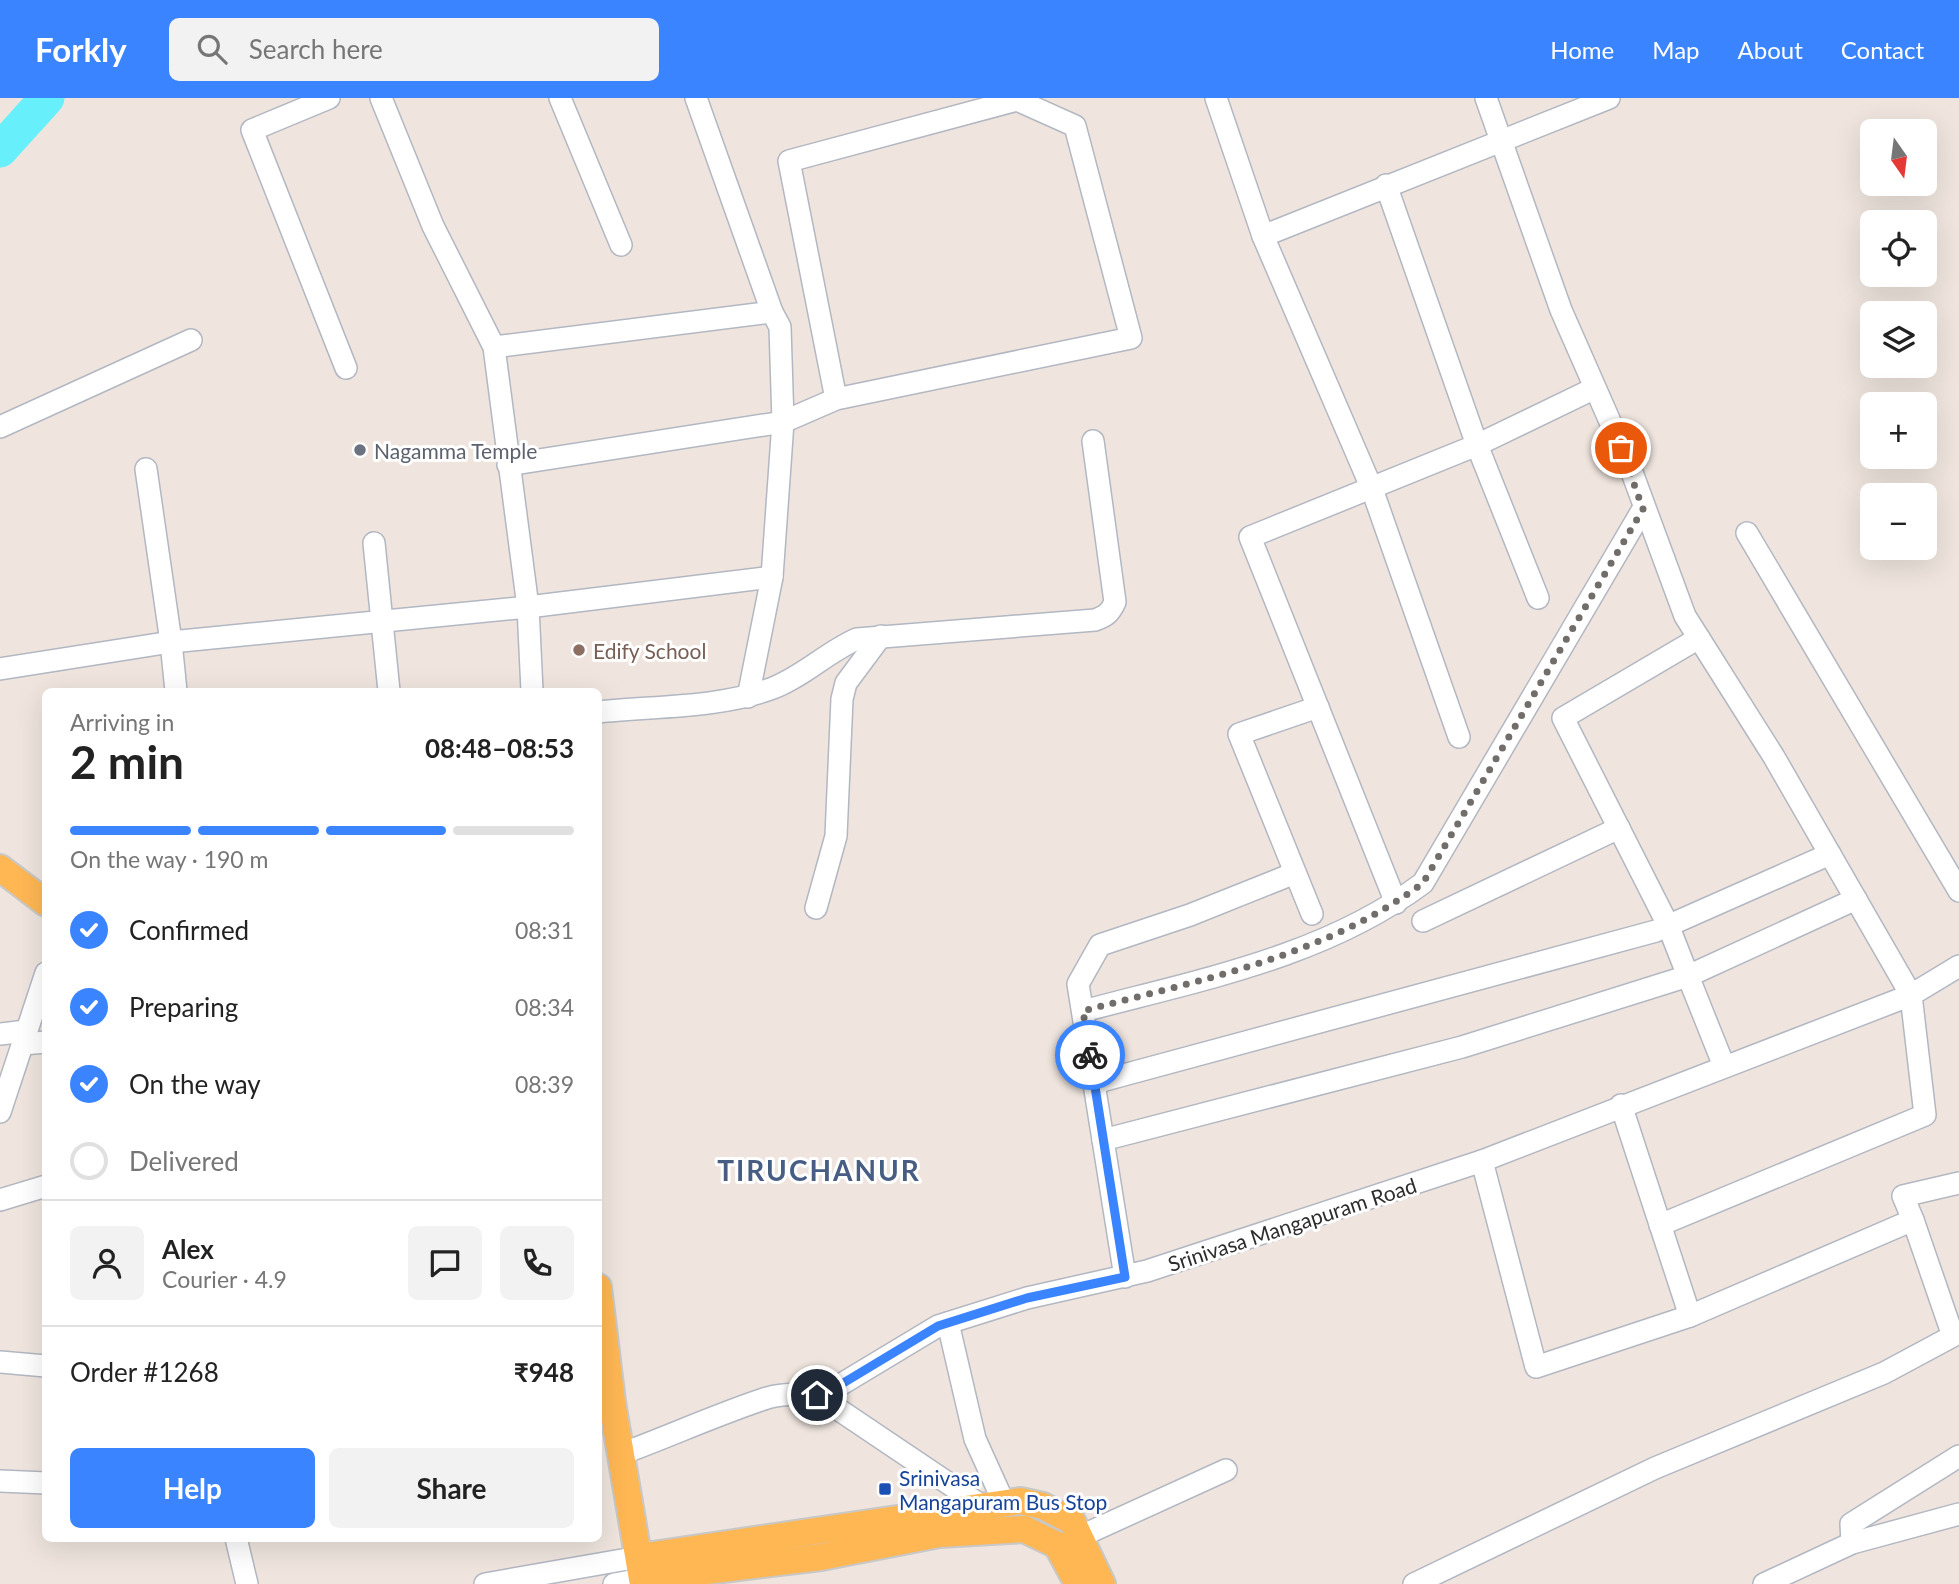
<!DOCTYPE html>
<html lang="en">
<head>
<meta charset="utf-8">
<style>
	:root { --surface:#fff; --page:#f2f2f2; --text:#222; --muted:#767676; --line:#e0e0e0; --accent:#3b84ff }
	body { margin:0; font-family:Lato,sans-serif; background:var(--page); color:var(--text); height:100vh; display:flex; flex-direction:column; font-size:26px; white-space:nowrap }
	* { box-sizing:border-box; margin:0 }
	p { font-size:23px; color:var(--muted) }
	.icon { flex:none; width:38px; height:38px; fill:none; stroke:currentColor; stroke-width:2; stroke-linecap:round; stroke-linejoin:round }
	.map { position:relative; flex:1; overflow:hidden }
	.side { position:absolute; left:42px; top:590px; width:560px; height:854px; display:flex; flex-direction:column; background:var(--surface); border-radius:10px; box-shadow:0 7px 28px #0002 }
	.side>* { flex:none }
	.needle { width:46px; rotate:166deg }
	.controls { position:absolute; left:1860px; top:21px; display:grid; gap:14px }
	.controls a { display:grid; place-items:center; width:77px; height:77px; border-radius:10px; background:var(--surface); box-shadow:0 7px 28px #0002; font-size:35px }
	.pin { position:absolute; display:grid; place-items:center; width:60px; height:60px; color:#fff; margin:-30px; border:4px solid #fff; border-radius:50%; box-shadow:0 2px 7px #0007 }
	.courier { position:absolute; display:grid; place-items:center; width:70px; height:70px; margin:-35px; border:5px solid #3b84ff; border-radius:50%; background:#fff; color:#222; box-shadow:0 2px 9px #0007 }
	.head em { font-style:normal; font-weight:700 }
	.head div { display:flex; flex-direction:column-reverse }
	.head { display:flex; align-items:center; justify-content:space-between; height:119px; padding:0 28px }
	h1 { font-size:46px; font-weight:700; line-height:52px }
	.bar { display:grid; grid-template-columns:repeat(4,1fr); gap:10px 7px; align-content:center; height:84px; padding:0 28px }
	.bar i { height:9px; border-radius:5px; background:var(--line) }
	.bar .active { background:var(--accent) }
	.bar p { grid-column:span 4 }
	.line { display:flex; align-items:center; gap:18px; padding:0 28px; border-top:2px solid var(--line) }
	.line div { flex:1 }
	.round { display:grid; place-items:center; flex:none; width:74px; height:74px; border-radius:10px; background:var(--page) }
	ol { padding:0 28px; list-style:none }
	li { display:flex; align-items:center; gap:21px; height:77px }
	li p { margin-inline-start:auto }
	li .icon { padding:7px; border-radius:50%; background:var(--accent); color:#fff; stroke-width:4 }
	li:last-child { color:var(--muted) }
	li i { width:38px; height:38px; border:4px solid var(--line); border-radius:50% }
	.action { display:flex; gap:14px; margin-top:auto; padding:14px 28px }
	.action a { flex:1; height:80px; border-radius:10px; background:var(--accent); color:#fff; font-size:28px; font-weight:700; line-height:80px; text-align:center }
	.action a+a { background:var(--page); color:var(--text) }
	header { display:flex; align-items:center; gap:42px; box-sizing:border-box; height:98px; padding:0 35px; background:var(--accent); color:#fff }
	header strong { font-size:33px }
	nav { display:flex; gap:38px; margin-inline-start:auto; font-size:24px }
	.search { width:490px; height:63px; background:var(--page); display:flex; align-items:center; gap:18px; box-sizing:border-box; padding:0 24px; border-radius:10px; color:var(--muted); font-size:26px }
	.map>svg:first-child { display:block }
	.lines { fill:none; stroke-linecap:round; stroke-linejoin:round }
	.river { stroke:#67effb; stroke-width:35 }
	.minor-casing { stroke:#b2b7c2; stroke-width:24 }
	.major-casing { stroke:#c8c8c8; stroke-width:30 }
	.minor { stroke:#fff; stroke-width:21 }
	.major { stroke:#ffb753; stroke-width:26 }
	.done { stroke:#716d6b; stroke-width:7; stroke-dasharray:0 12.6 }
	.route { stroke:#3b84ff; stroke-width:9 }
	.worship-dot { fill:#6b7280; stroke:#fff; stroke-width:2.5 }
	.education-dot { fill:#8d6e63; stroke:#fff; stroke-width:2.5 }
	.transit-dot { fill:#1a4fb4; stroke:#fff; stroke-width:2.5 }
	.labels { text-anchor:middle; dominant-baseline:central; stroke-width:6; stroke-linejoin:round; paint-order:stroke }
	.worship-label { font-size:21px; fill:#5b616d; stroke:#fff; text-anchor:start }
	.education-label { font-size:21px; fill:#785e54; stroke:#fff; text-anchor:start }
	.street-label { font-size:21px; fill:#2d2d2d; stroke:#fff }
	.transit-label { font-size:21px; fill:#164399; stroke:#fff; text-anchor:start }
	.district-label { font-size:28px; font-weight:bold; letter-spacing:2px; fill:#475d83; stroke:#fff }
</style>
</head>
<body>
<header>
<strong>Forkly</strong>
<div class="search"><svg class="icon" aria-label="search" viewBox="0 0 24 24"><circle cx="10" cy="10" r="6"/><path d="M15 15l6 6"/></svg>Search here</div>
<nav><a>Home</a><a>Map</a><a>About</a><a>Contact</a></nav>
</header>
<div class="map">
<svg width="1959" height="1486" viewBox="0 0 1959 1486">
	<rect width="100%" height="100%" fill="#efe5de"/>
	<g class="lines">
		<polyline class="river" points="0,52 47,0"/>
		<defs>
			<g id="minor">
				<polyline points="329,0 252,32 346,270"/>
				<polyline points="381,0 433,128 494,249 528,509 532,593"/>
				<polyline points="560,0 621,147"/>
				<polyline points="696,0 772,214 780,229 783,324 772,479 748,599"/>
				<polyline points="1216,0 1263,138 1372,391 1459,639"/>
				<polyline points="1486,0 1561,212 1630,369 1685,518 1774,659 1911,897 1925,1017 1660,1127"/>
				<polyline points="1386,87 1477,347 1250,439 1396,805"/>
				<polyline points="1263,138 1609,0"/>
				<polyline points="494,249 772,214"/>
				<polyline points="0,329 191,242"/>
				<polyline points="508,367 783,324 836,301 789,63 1017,2 1075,28 1131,240 836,301"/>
				<polyline points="146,371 171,544 528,509 772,479"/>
				<polyline points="1747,435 1959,793"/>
				<polyline points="374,445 389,593"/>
				<polyline points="1538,500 1477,347 1593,291"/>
				<polyline points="1699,540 1563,620 1668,827 1688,878 1856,801"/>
				<polyline points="0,571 171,544 176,593"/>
				<path d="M598 614C655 608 720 610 773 590 804 578 827 554 857 541L1095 522C1106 518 1110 515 1115 504L1093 343"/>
				<polyline points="816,810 836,738 842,601 846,585 881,538"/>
				<polyline points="1312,816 1239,636 1318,609"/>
				<polyline points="1423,823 1619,730"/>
				<path d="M1083 913C1199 882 1324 859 1423 785L1643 411"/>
				<polyline points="0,936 26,933"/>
				<polyline points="23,946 46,944"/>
				<polyline points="1094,985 1656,833 1830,756"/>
				<polyline points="1621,1007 1690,1218"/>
				<polyline points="0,1014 46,875"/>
				<polyline points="1103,1042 1462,949 1688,878 1724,968"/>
				<polyline points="0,1102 46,1088"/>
				<polyline points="1913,1122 1903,1098 1959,1085"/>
				<polyline points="1125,1179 1078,886 1100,847 1190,817 1295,775"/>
				<polyline points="948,1225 975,1341 1004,1405"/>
				<polyline points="0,1264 46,1268"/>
				<polyline points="817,1297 982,1408"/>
				<path d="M621 1356C670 1338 718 1316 767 1300 791 1293 810 1299 830 1293L938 1228 1027 1200 1147 1173 1482 1063 1911 897 1959 868"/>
				<polyline points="0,1383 46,1385"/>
				<polyline points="1079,1439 1226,1372"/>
				<polyline points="236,1440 247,1486"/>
				<polyline points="1852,1445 1851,1426 1959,1358"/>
				<polyline points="485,1486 639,1459"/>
				<polyline points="614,1486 642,1481 643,1486"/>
				<polyline points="1414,1486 1655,1370 1884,1275 1953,1238 1913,1122 1690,1218 1536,1269 1482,1063"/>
				<polyline points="1764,1486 1852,1445 1959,1416"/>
			</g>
			<g id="major">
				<polyline points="0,770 46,805"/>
				<polyline points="598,1189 612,1304 642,1481 821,1459 939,1436 1024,1431 1057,1447 1078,1486"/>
				<polyline points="639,1459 1020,1403 1043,1408 1072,1423 1102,1486"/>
			</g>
		</defs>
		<use href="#minor" class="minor-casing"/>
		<use href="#major" class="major-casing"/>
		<use href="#minor" class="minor"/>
		<use href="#major" class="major"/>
	</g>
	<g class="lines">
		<path class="done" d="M1090 957 1083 913C1199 882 1324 859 1423 785L1643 411 1621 350"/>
		<polyline class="route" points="817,1297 830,1293 938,1228 1027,1200 1125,1179 1090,957"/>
	</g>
	<circle class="worship-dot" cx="360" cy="352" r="7"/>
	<circle class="education-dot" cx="579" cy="552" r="7"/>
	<rect class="transit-dot" x="878" y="1384" width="14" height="14" rx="3.5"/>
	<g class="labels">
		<g class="worship-label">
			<text x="374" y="352">Nagamma Temple</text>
		</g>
		<g class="education-label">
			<text x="593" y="552">Edify School</text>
		</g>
		<g class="street-label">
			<text transform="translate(1292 1126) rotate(-18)">Srinivasa Mangapuram Road</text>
		</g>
		<g class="transit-label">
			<text x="899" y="1379">Srinivasa<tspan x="899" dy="24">Mangapuram Bus Stop</tspan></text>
		</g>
		<g class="district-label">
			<text x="819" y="1072">TIRUCHANUR</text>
		</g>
	</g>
</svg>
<div class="controls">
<a><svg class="needle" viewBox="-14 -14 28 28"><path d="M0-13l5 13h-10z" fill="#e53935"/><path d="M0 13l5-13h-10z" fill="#767676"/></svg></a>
<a><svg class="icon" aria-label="locate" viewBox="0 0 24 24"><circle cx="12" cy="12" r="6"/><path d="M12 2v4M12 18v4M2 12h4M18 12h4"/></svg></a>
<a><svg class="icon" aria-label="layers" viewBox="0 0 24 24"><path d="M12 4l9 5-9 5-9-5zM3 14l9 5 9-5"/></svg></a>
<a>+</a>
<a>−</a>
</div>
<div class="pin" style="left:1621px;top:350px;background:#ea580c"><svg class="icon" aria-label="bag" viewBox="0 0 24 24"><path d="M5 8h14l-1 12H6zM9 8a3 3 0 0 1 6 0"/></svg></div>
<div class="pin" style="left:817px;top:1297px;background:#1f2937"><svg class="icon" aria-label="home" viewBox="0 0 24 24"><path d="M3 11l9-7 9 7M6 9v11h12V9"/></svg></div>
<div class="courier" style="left:1090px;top:957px"><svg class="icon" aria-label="bike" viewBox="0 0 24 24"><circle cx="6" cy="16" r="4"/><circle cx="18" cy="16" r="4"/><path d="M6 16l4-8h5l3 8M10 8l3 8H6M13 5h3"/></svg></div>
<section class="side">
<div class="head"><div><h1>2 min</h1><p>Arriving in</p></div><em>08:48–08:53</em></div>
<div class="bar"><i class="active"></i><i class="active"></i><i class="active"></i><i></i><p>On the way · 190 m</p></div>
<ol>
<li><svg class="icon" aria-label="check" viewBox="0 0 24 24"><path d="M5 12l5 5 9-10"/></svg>Confirmed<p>08:31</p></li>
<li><svg class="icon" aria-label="check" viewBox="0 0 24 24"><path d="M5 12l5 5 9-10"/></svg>Preparing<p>08:34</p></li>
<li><svg class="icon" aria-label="check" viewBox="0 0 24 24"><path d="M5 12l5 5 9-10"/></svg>On the way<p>08:39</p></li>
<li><i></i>Delivered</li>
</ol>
<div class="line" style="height:126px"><a class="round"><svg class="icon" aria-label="person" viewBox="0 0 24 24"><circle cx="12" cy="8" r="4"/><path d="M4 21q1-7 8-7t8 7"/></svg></a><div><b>Alex</b><p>Courier · 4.9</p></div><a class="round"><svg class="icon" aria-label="chat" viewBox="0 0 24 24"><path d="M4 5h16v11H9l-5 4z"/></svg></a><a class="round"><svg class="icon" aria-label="phone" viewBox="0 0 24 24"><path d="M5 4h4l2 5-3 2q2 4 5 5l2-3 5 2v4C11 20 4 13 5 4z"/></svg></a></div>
<div class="line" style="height:91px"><div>Order #1268</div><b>₹948</b></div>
<div class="action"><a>Help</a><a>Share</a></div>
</section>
</div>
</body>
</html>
